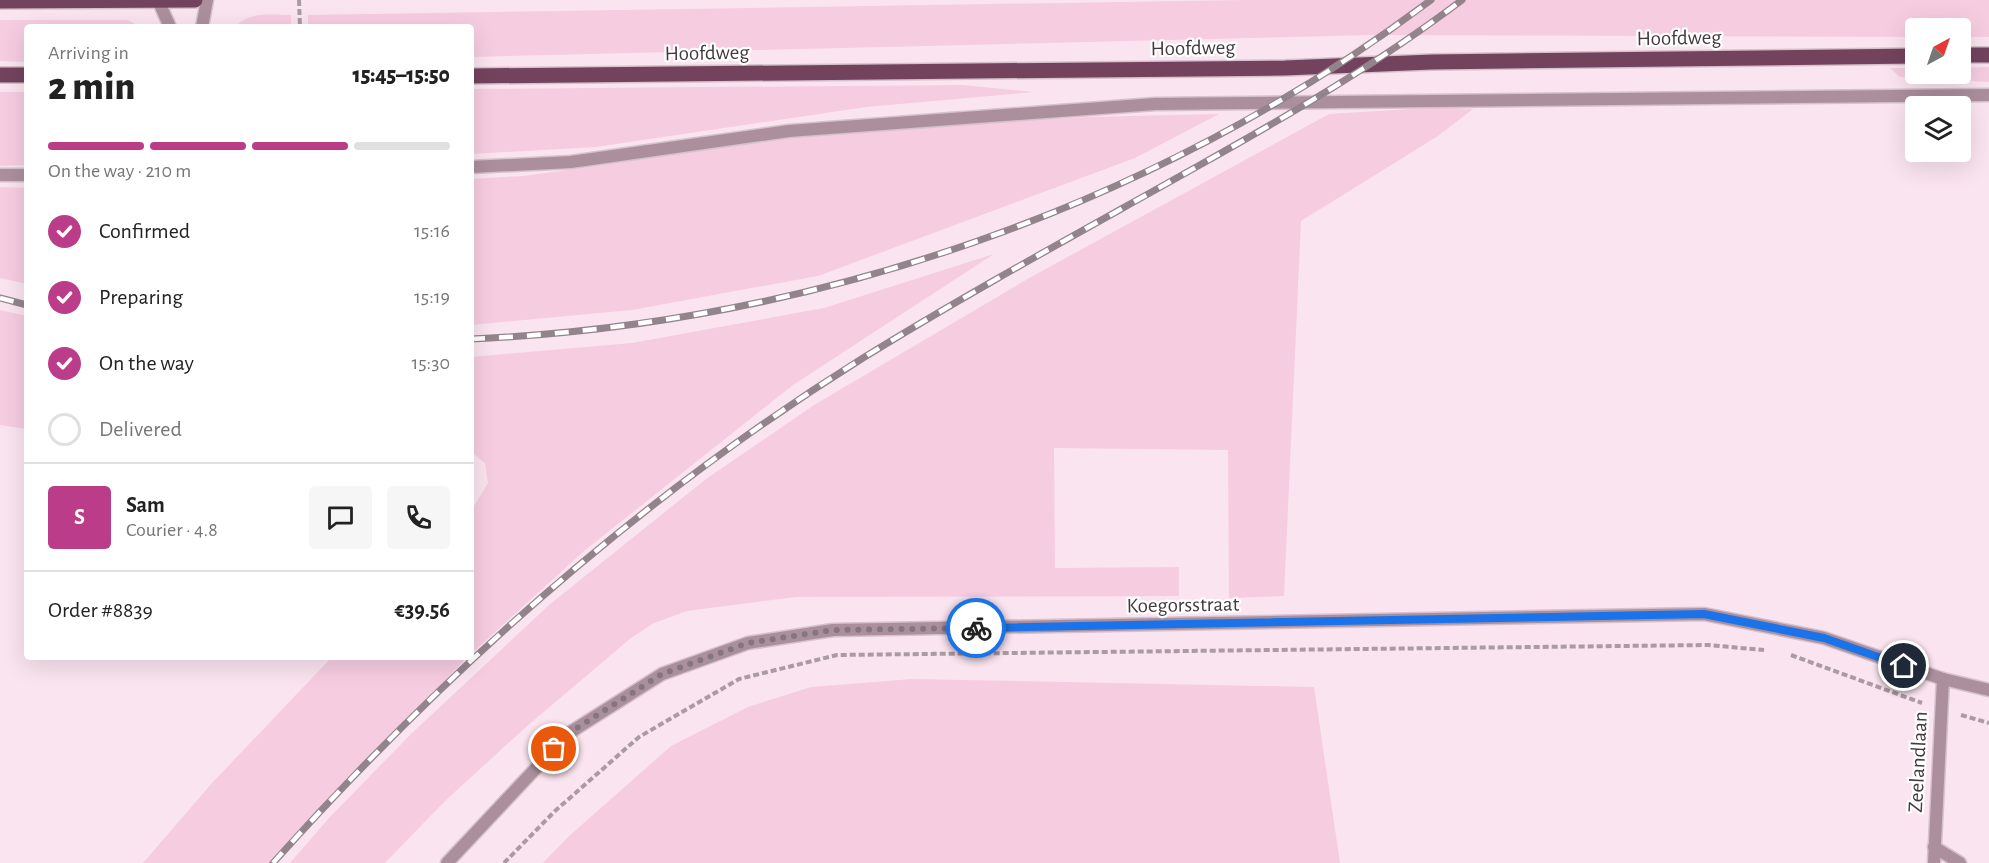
<!DOCTYPE html>
<html lang="en">
<head>
<meta charset="utf-8">
<style>
	:root { --surface:#fff; --page:#f6f6f6; --text:#222; --muted:#767676; --line:#e0e0e0; --accent:#bb3c88 }
	body { margin:0; font-family:"Alegreya Sans",sans-serif; background:var(--page); color:var(--text); height:100vh; display:flex; flex-direction:column; font-size:22px; white-space:nowrap }
	* { box-sizing:border-box; margin:0 }
	p { font-size:20px; color:var(--muted) }
	.icon { flex:none; width:33px; height:33px; fill:none; stroke:currentColor; stroke-width:2; stroke-linecap:round; stroke-linejoin:round }
	.map { position:relative; flex:1; overflow:hidden }
	.details { position:absolute; left:24px; top:24px; width:450px; height:636px; display:flex; flex-direction:column; background:var(--surface); border-radius:6px; box-shadow:0 6px 24px #0002 }
	.details>* { flex:none }
	.needle { width:39px; rotate:40deg }
	.controls { position:absolute; left:1905px; top:18px; display:grid; gap:12px }
	.controls a { display:grid; place-items:center; width:66px; height:66px; border-radius:6px; background:var(--surface); box-shadow:0 6px 24px #0002; font-size:30px }
	.pin { position:absolute; display:grid; place-items:center; width:51px; height:51px; color:#fff; margin:-26px; border:3px solid #fff; border-radius:50%; box-shadow:0 2px 6px #0007 }
	.courier { position:absolute; display:grid; place-items:center; width:60px; height:60px; margin:-30px; border:4px solid #1a73e8; border-radius:50%; background:#fff; color:#222; box-shadow:0 2px 8px #0007 }
	.headline em { font-style:normal; font-weight:800 }
	.headline div { display:flex; flex-direction:column-reverse }
	.headline { display:flex; align-items:center; justify-content:space-between; height:102px; padding:0 24px }
	h1 { font-size:39px; font-weight:800; line-height:45px }
	.bar { display:grid; grid-template-columns:repeat(4,1fr); gap:9px 6px; align-content:center; height:72px; padding:0 24px }
	.bar i { height:8px; border-radius:4px; background:var(--line) }
	.bar .active { background:var(--accent) }
	.bar p { grid-column:span 4 }
	.line { display:flex; align-items:center; gap:15px; padding:0 24px; border-top:2px solid var(--line) }
	.line div { flex:1 }
	.round { display:grid; place-items:center; flex:none; width:63px; height:63px; border-radius:6px; background:var(--page) }
	ol { padding:0 24px; list-style:none }
	li { display:flex; align-items:center; gap:18px; height:66px }
	li p { margin-inline-start:auto }
	li .icon { padding:6px; border-radius:50%; background:var(--accent); color:#fff; stroke-width:4 }
	li:last-child { color:var(--muted) }
	li i { width:33px; height:33px; border:3px solid var(--line); border-radius:50% }
	.map>svg:first-child { display:block }
	.green { fill:#f6cce1 }
	.lines { fill:none; stroke-linecap:round; stroke-linejoin:round }
	.minor-casing { stroke:#d5c2cc; stroke-width:15 }
	.tertiary-casing { stroke:#d5c2cc; stroke-width:15 }
	.primary-casing { stroke:#d5c2cc; stroke-width:18 }
	.path { stroke:#aa9aa2; stroke-width:4; stroke-dasharray:6 3; stroke-linecap:butt }
	.minor { stroke:#ac8f9d; stroke-width:12 }
	.tertiary { stroke:#ac8f9d; stroke-width:12 }
	.primary { stroke:#73435d; stroke-width:15 }
	.rail-casing { stroke:#93848b; stroke-width:7 }
	.rail { stroke:#fff; stroke-width:4.5; stroke-dasharray:14; stroke-linecap:butt }
	.done { stroke:#83767c; stroke-width:6; stroke-dasharray:0 10.8 }
	.route { stroke:#1a73e8; stroke-width:8 }
	.labels { text-anchor:middle; dominant-baseline:central; stroke-width:4.5; stroke-linejoin:round; paint-order:stroke }
	.street-label { font-size:21px; fill:#433a3e; stroke:#fff }
</style>
</head>
<body>
<div class="map">
<svg width="1989" height="863" viewBox="0 0 1989 863">
	<rect width="100%" height="100%" fill="#fae4ef"/>
	<g class="green">
		<polygon points="1244,0 1989,0 1989,37 1961,37 1960,28 1916,28 1915,37 1372,35 471,57 471,27 308,27 308,15"/>
		<path d="M291 15V27H235C248 11 272 15 291 15Z"/>
		<polygon points="0,20 128,20 140,27 27,27 27,62 0,61"/>
		<polygon points="1989,67 1989,82 1900,77 1890,68 1915,68 1916,74 1960,74 1961,68"/>
		<polygon points="963,85 1034,92 866,107 596,147 471,154 471,89"/>
		<polygon points="0,92 27,92 27,165 0,166"/>
		<polygon points="1443,107 1473,109 1438,136 1301,221 1284,596 1229,598 1228,450 1054,448 1055,568 1179,567 1179,596 796,597 687,611 654,623 631,638 526,727 445,801 385,863 290,863 329,818 411,734 549,605 706,479 814,405 1031,277 1329,114"/>
		<polygon points="1219,114 1135,158 818,276 632,310 471,325 471,179 523,176 597,166 840,130 1089,117"/>
		<polygon points="0,187 27,188 27,284 0,278"/>
		<polygon points="994,254 793,385 584,551 471,654 471,511 488,483 485,463 475,455 471,455 471,357 632,343 824,308"/>
		<polygon points="0,310 27,316 27,429 0,425"/>
		<polygon points="332,657 468,657 318,811 273,863 143,863 212,783"/>
		<polygon points="912,679 1314,687 1340,863 543,863 568,837 671,746 748,707 811,687"/>
	</g>
	<g class="lines">
		<defs>
			<g id="minor">
				<polyline points="471,167 571,162 789,131 1155,104 1989,95"/>
				<polyline points="0,175 27,175"/>
				<polyline points="1934,847 1960,863"/>
				<polyline points="447,863 569,733 662,674 748,643 833,630 1704,614 1824,638 1943,679 1989,690"/>
				<polyline points="1934,863 1943,679"/>
			</g>
			<g id="tertiary">
				<polyline points="158,0 170,27"/>
				<polyline points="202,27 207,0"/>
			</g>
			<g id="primary">
				<polyline points="0,1 195,0"/>
				<polyline points="1960,55 1989,55"/>
				<polyline points="0,75 27,75"/>
				<polyline points="471,76 1285,68 1432,62 1916,56"/>
			</g>
		</defs>
		<use href="#minor" class="minor-casing"/>
		<use href="#tertiary" class="tertiary-casing"/>
		<use href="#primary" class="primary-casing"/>
		<g class="path">
			<polyline points="299,0 300,27"/>
			<polyline points="1791,655 1922,703"/>
			<polyline points="1961,715 1989,723"/>
			<polyline points="504,863 555,811 639,737 739,679 837,655 1708,645 1764,650"/>
		</g>
		<use href="#minor" class="minor"/>
		<use href="#tertiary" class="tertiary"/>
		<use href="#primary" class="primary"/>
		<defs>
			<g id="rail">
				<polyline points="0,298 27,305"/>
				<path d="M471 339C814 324 1155 207 1431 0"/>
				<path d="M273 863C447 669 642 496 863 358 973 290 1086 229 1198 166 1289 115 1379 63 1462 0"/>
			</g>
		</defs>
		<use href="#rail" class="rail-casing"/>
		<use href="#rail" class="rail"/>
	</g>
	<g class="lines">
		<polyline class="done" points="554,749 569,733 662,674 748,643 833,630 976,628"/>
		<polyline class="route" points="976,628 1704,614 1824,638 1904,666"/>
	</g>
	<g class="labels">
		<g class="street-label">
			<text transform="translate(1679 38) rotate(-1)">Hoofdweg</text>
			<text transform="translate(1193 48) rotate(-1)">Hoofdweg</text>
			<text transform="translate(707 53) rotate(-1)">Hoofdweg</text>
			<text transform="translate(1183 605) rotate(-1)">Koegorsstraat</text>
			<text transform="translate(1918 762) rotate(-87)">Zeelandlaan</text>
		</g>
	</g>
</svg>
<div class="controls">
<a><svg class="needle" viewBox="-14 -14 28 28"><path d="M0-13l5 13h-10z" fill="#e53935"/><path d="M0 13l5-13h-10z" fill="#767676"/></svg></a>
<a><svg class="icon" aria-label="layers" viewBox="0 0 24 24"><path d="M12 4l9 5-9 5-9-5zM3 14l9 5 9-5"/></svg></a>
</div>
<div class="pin" style="left:554px;top:749px;background:#ea580c"><svg class="icon" aria-label="bag" viewBox="0 0 24 24"><path d="M5 8h14l-1 12H6zM9 8a3 3 0 0 1 6 0"/></svg></div>
<div class="pin" style="left:1904px;top:666px;background:#1f2937"><svg class="icon" aria-label="home" viewBox="0 0 24 24"><path d="M3 11l9-7 9 7M6 9v11h12V9"/></svg></div>
<div class="courier" style="left:976px;top:628px"><svg class="icon" aria-label="bike" viewBox="0 0 24 24"><circle cx="6" cy="16" r="4"/><circle cx="18" cy="16" r="4"/><path d="M6 16l4-8h5l3 8M10 8l3 8H6M13 5h3"/></svg></div>
<section class="details">
<div class="headline"><div><h1>2 min</h1><p>Arriving in</p></div><em>15:45–15:50</em></div>
<div class="bar"><i class="active"></i><i class="active"></i><i class="active"></i><i></i><p>On the way · 210 m</p></div>
<ol>
<li><svg class="icon" aria-label="check" viewBox="0 0 24 24"><path d="M5 12l5 5 9-10"/></svg>Confirmed<p>15:16</p></li>
<li><svg class="icon" aria-label="check" viewBox="0 0 24 24"><path d="M5 12l5 5 9-10"/></svg>Preparing<p>15:19</p></li>
<li><svg class="icon" aria-label="check" viewBox="0 0 24 24"><path d="M5 12l5 5 9-10"/></svg>On the way<p>15:30</p></li>
<li><i></i>Delivered</li>
</ol>
<div class="line" style="height:108px"><b class="round" style="background:var(--accent);color:#fff">S</b><div><b>Sam</b><p>Courier · 4.8</p></div><a class="round"><svg class="icon" aria-label="chat" viewBox="0 0 24 24"><path d="M4 5h16v11H9l-5 4z"/></svg></a><a class="round"><svg class="icon" aria-label="phone" viewBox="0 0 24 24"><path d="M5 4h4l2 5-3 2q2 4 5 5l2-3 5 2v4C11 20 4 13 5 4z"/></svg></a></div>
<div class="line" style="height:78px"><div>Order #8839</div><b>€39.56</b></div>
</section>
</div>
</body>
</html>
